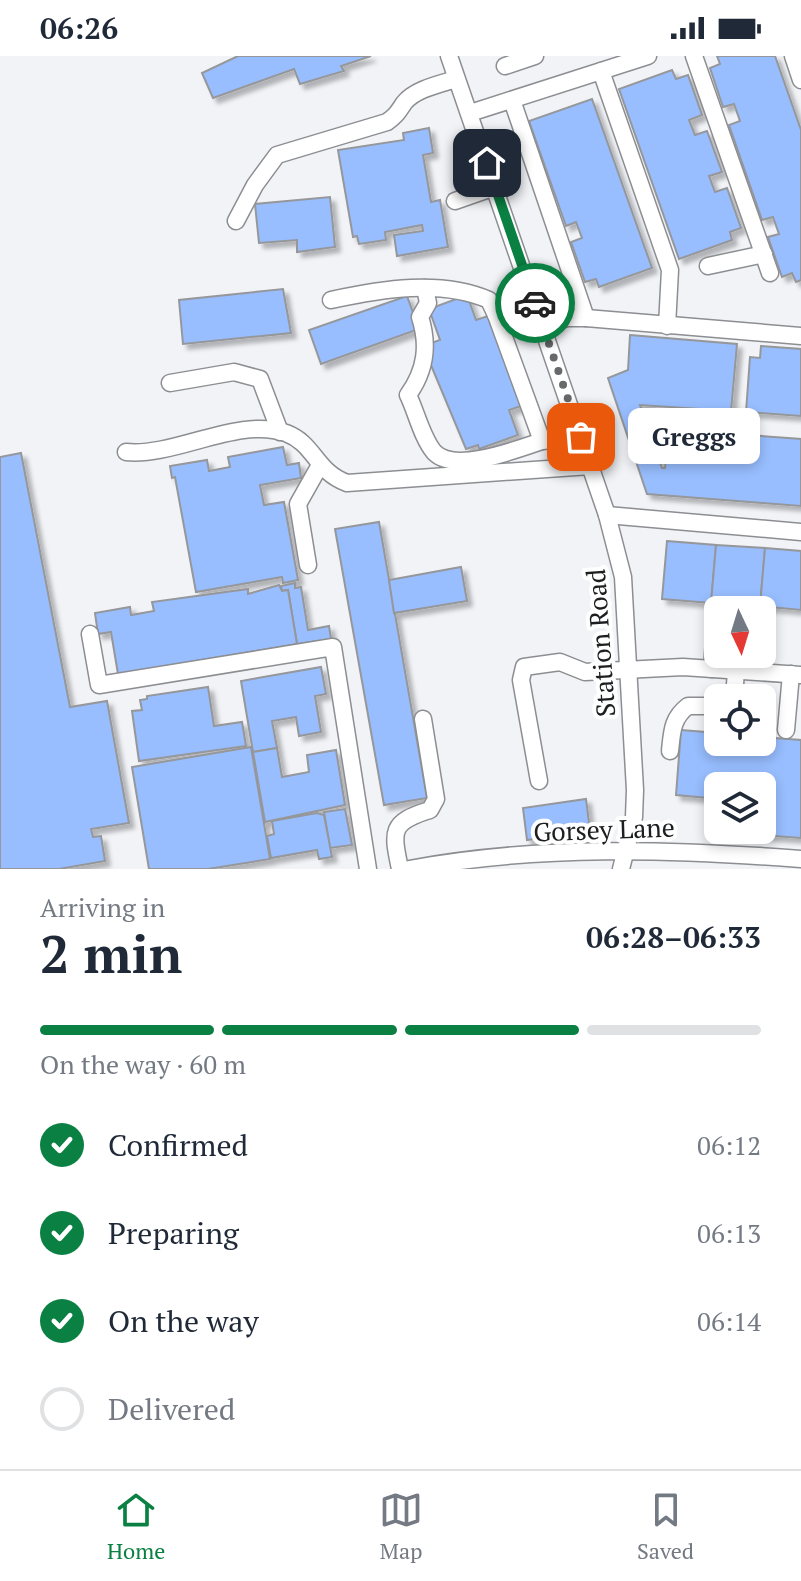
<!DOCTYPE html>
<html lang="en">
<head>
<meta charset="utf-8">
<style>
	:root { --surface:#fff; --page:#f2f2f3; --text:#1f2937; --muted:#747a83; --line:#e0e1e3; --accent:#0b8043 }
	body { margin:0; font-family:"PT Serif",serif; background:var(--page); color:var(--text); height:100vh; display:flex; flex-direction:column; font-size:30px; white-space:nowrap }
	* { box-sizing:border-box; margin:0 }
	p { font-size:26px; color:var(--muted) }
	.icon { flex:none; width:44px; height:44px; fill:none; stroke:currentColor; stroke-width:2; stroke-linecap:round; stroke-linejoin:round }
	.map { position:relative; height:813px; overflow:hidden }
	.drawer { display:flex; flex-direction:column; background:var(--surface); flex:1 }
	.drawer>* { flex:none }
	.needle { width:52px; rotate:176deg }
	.buttons { position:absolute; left:704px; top:540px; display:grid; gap:16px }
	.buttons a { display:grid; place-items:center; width:72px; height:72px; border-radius:12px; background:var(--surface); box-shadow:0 4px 12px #0003; font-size:40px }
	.pin { position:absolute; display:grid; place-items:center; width:68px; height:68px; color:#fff; margin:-34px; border-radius:16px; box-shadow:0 4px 12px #0006 }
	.courier { position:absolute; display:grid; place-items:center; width:80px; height:80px; margin:-40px; border:6px solid #0b8043; border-radius:50%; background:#fff; color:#222; box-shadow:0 2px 10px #0007 }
	.bubble { position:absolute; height:56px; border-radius:12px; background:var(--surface); box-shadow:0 4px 12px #0003; font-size:26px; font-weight:700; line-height:56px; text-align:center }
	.head em { font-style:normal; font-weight:700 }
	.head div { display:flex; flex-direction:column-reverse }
	.head { display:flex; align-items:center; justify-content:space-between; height:136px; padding:0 40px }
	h1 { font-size:52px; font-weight:700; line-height:60px }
	.bar { display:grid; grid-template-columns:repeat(4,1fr); gap:12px 8px; align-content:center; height:96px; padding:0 40px }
	.bar i { height:10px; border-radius:6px; background:var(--line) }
	.bar .selected { background:var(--accent) }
	.bar p { grid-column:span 4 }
	ol { padding:0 40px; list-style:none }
	li { display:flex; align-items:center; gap:24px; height:88px }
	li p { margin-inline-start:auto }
	li .icon { padding:8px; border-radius:50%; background:var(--accent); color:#fff; stroke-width:4 }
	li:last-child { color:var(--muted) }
	li i { width:44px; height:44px; border:4px solid var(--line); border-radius:50% }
	.status { display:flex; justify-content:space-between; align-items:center; height:56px; padding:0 40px; background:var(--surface); direction:ltr }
	.status svg { height:22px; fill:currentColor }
	.tab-bar { display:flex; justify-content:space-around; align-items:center; height:112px; border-top:2px solid var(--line); background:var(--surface); font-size:22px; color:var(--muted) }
	.tab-bar a { display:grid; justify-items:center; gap:4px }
	.tab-bar .selected { color:var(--accent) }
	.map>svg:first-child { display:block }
	.building { fill:#98beff; stroke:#95979b; stroke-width:2; fill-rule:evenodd; filter:url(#shadow) }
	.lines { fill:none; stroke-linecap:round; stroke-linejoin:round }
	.minor-casing { stroke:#8c8e92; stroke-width:19 }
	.minor { stroke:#fff; stroke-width:16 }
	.done { stroke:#67696b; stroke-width:8; stroke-dasharray:0 14.4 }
	.route { stroke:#0b8043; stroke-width:10 }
	.labels { text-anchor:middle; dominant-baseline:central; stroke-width:8; stroke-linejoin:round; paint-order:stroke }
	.street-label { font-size:26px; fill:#1d1e1f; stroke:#fff }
</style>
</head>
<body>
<div class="status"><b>06:26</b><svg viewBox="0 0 49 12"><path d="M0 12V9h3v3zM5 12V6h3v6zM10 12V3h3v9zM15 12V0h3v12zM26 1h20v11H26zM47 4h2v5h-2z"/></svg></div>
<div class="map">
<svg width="801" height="813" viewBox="0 0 801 813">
	<defs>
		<filter id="shadow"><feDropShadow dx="5" dy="5" stdDeviation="2" flood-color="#0004"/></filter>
	</defs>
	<rect width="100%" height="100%" fill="#f1f3f7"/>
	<g class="building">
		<polygon points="238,0 371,0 341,10 344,15 300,28 294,13 213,42 202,17"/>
		<polygon points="717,0 775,0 801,74 801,224 796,226 792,217 782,221 768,181 779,178 773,161 762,164 729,69 740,65 734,48 723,51 710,12 720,8"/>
		<polygon points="672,14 676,23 688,19 702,59 689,64 695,79 707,75 722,116 709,120 715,136 727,132 741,172 730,176 732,184 679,203 619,33"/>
		<polygon points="592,43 652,212 599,231 596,223 585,226 571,186 582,182 576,166 566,170 529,65"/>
		<polygon points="429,72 433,97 423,99 431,146 440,144 448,191 397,200 394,179 423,175 422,169 385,176 386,184 359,188 357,180 353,181 338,94 404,84 403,77"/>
		<polygon points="330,141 335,191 297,196 297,184 259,187 255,148"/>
		<polygon points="283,233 291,277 183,288 179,244"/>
		<polygon points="467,239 476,264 488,260 521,350 509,354 518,379 479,393 478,389 466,393 423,290 440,284 429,253"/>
		<polygon points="407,240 419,273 321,308 309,274"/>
		<polygon points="630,279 737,288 731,355 640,349 662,412 665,412 668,373 801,383 801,450 647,438 608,322 628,314"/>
		<polygon points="761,290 801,293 801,360 746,356 750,301 760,302"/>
		<polygon points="283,391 287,409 299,407 301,422 260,429 264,449 284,446 298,524 283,527 282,521 196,536 175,421 172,422 170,410 207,404 209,415 230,411 228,401"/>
		<polygon points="21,397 70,651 107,645 129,767 91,773 93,781 101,780 105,805 59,813 0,813 0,401"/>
		<polygon points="379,466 427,742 384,749 335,473"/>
		<polygon points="667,485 716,489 711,547 662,543"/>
		<polygon points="716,489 765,492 760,550 711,547"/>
		<polygon points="765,492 801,495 801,554 760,550"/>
		<polygon points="461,511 467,545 394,557 389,524"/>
		<polygon points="295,527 295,532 301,531 308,574 329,570 331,583 297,588 288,534 282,535 281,530"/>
		<polygon points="279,529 282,535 288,534 297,588 118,618 111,576 98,578 95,557 130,551 131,559 154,555 152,546 248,533 248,538"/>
		<polygon points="321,611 326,638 315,640 321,676 299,680 296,661 272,665 277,692 253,696 241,625"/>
		<polygon points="208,631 214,670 242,666 246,690 139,705 132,655 142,654 140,644 147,643 147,640"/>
		<path d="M681 674 718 677V686H762V681L801 684V782L705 775 708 742 676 739ZM718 730H762V774H718Z"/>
		<polygon points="251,691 270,803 208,813 149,813 132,711"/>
		<polygon points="277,692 282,721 309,716 307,699 336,694 345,749 265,766 253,696"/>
		<polygon points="586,743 590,775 527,784 523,752"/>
		<polygon points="345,753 352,789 330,792 324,756"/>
		<polygon points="317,757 324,759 332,801 319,803 317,794 271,802 267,780 274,778 272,765"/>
	</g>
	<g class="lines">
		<defs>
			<g id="minor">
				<polyline points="449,0 607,459 623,521 635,734 634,761 621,813"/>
				<polyline points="694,0 770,217"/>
				<polyline points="793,0 801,24"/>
				<polyline points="505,10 535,0"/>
				<polyline points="601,15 670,214 667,270"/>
				<polyline points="512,44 586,262"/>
				<polyline points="470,57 648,0"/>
				<polyline points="455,145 495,131"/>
				<path d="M236 165 255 129 277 99 387 66C396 60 398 56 404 47 415 33 440 28 456 23"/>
				<polyline points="708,210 764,198"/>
				<path d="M425 232 428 247 420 261C429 289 426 314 408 339 416 355 422 382 434 396 454 418 518 393 542 385"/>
				<path d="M331 244C381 233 441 223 489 244L496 259"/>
				<polyline points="535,245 496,259 542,385 581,381"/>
				<polyline points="543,270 567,262 586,262 801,280"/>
				<polyline points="170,327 234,316 260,323 280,376"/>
				<path d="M126 396C176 401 238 360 286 377 315 388 315 415 347 427L590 410"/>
				<polyline points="607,459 801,476"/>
				<polyline points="308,509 298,448 320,409"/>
				<polyline points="90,578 99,629 333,591 368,813"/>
				<polyline points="712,613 716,557"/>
				<polyline points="734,642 736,615"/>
				<polyline points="786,674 791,618"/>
				<path d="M670 695C672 676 672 662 688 650H718"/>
				<polyline points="539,725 521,624 524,611 560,606 585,616 683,611 801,619"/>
				<path d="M400 813C392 775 390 766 430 754L436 743 423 663"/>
				<path d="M409 813C539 789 670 793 801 803"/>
			</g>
		</defs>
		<use href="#minor" class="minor-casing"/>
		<use href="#minor" class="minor"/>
	</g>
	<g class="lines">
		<polyline class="done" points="535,247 581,381"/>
		<polyline class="route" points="487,107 535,247"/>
	</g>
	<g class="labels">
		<g class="street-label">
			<text transform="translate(600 587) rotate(-94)">Station Road</text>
			<text transform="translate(604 773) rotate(-2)">Gorsey Lane</text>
		</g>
	</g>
</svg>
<div class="buttons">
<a><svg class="needle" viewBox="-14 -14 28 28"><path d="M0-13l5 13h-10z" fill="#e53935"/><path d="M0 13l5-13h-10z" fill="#747a83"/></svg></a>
<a><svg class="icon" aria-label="locate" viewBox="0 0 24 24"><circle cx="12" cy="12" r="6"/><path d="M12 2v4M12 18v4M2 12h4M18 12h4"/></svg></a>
<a><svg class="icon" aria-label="layers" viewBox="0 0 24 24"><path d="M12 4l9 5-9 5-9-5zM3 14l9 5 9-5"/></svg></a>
</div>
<div class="pin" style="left:581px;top:381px;background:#ea580c"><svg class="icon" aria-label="bag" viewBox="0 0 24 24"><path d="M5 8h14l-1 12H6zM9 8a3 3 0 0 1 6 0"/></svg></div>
<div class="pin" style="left:487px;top:107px;background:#1f2937"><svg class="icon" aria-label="home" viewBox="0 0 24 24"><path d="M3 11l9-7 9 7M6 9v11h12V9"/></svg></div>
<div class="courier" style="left:535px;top:247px"><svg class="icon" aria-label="car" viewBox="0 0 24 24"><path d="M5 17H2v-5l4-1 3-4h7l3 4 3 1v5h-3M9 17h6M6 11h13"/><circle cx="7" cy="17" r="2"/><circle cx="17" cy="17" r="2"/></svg></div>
<div class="bubble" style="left:628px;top:352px;width:132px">Greggs</div>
</div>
<section class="drawer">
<div class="head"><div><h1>2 min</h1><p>Arriving in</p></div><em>06:28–06:33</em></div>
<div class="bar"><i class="selected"></i><i class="selected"></i><i class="selected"></i><i></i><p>On the way · 60 m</p></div>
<ol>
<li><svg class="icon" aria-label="check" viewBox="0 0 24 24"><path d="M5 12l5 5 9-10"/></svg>Confirmed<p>06:12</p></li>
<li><svg class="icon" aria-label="check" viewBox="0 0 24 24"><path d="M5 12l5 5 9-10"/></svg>Preparing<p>06:13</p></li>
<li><svg class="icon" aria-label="check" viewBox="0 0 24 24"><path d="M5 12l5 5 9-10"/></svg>On the way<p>06:14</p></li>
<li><i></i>Delivered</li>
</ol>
</section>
<nav class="tab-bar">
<a class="selected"><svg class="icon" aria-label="home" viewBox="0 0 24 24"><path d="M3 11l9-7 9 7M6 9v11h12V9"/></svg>Home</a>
<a><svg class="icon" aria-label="map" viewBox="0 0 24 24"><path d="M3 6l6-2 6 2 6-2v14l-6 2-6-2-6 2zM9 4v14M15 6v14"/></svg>Map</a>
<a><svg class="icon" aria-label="saved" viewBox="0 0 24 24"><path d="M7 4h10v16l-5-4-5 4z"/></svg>Saved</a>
</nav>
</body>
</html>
